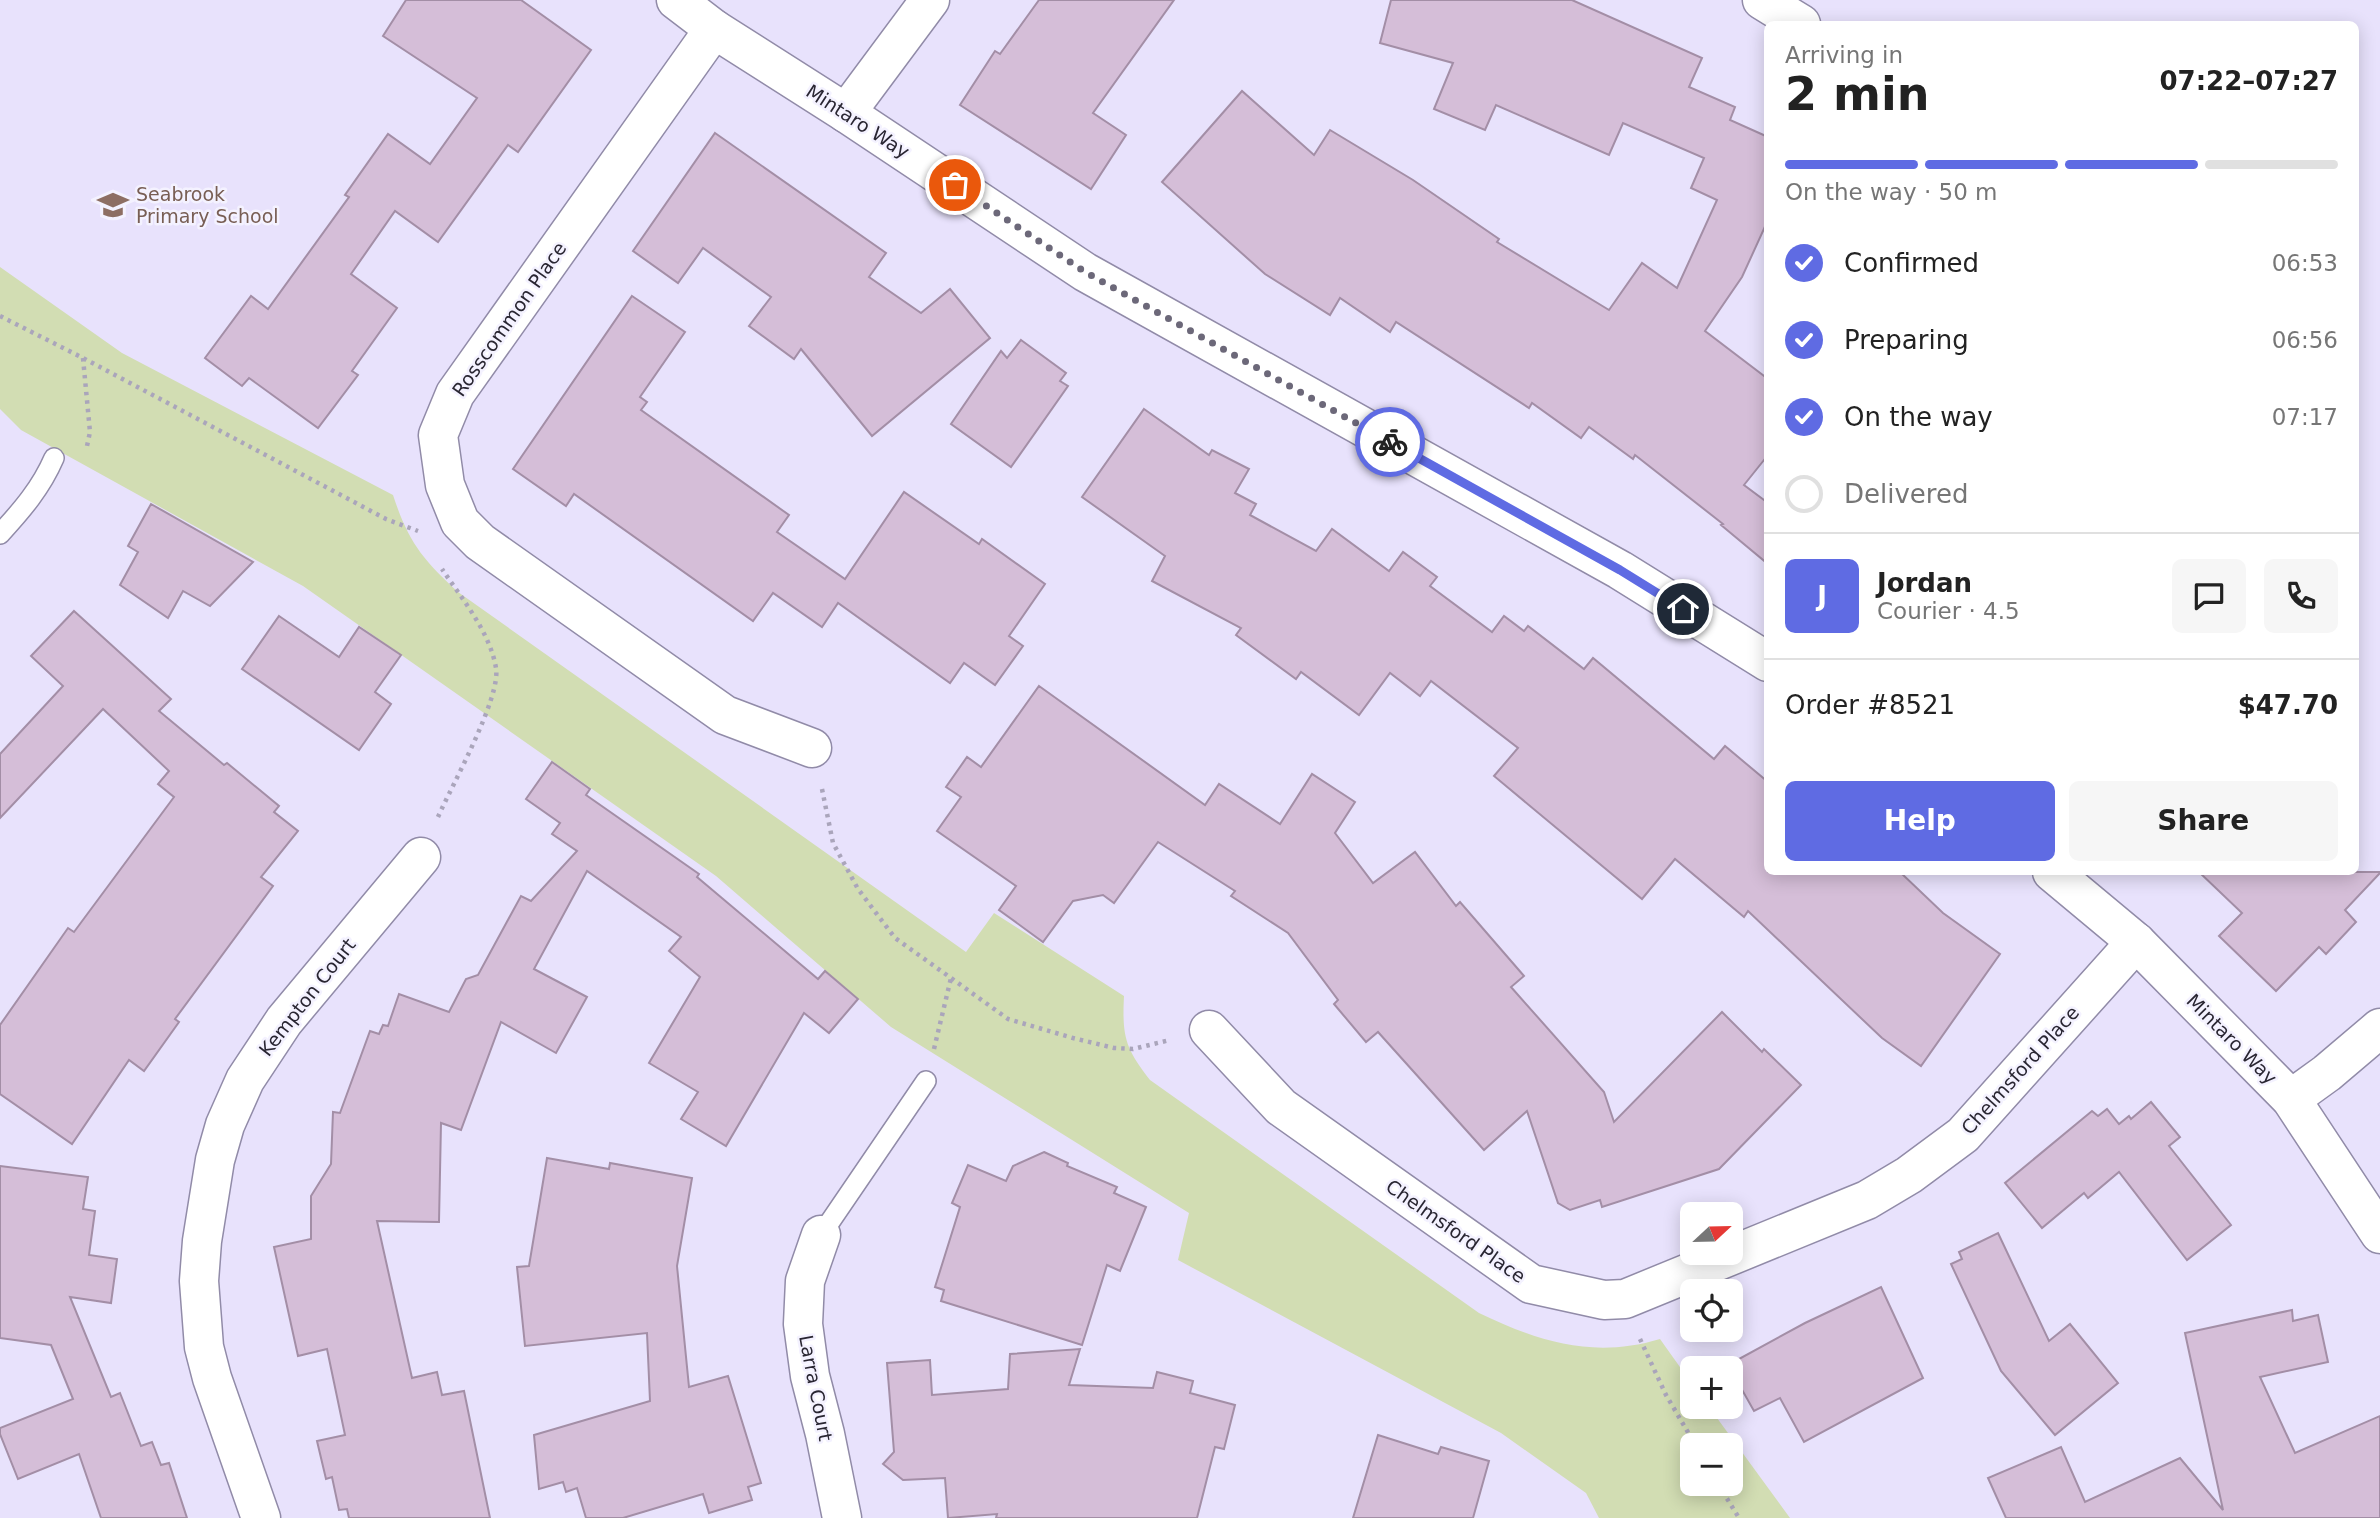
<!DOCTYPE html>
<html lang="en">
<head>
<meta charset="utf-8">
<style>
	:root { --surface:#fff; --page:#f6f6f6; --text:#222; --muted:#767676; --line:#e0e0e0; --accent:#5f6be3 }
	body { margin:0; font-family:"DejaVu Sans",sans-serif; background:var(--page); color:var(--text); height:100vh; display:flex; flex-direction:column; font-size:26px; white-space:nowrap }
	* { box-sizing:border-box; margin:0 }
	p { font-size:23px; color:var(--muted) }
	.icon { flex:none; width:38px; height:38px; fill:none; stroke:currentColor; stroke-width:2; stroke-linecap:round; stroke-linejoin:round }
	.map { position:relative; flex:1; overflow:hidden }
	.details { position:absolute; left:1764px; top:21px; width:595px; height:854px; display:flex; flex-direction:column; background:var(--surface); border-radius:10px; box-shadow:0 4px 18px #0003 }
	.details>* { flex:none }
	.needle { width:46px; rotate:68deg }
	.tools { position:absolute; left:1680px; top:1202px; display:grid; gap:14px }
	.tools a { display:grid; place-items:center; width:63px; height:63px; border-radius:10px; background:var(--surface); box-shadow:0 4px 18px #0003; font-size:35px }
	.pin { position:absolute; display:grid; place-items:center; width:60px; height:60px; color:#fff; margin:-30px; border:4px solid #fff; border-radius:50%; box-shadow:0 2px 7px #0007 }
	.courier { position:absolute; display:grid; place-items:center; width:70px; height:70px; margin:-35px; border:5px solid #5f6be3; border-radius:50%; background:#fff; color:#222; box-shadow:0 2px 9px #0007 }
	.overview em { font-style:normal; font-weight:600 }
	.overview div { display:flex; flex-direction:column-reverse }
	.overview { display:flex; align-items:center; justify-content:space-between; height:119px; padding:0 21px }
	h1 { font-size:46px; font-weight:600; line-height:52px }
	.bar { display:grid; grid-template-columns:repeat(4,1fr); gap:10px 7px; align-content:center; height:84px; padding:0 21px }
	.bar i { height:9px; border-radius:5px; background:var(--line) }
	.bar .current { background:var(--accent) }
	.bar p { grid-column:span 4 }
	.line { display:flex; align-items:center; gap:18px; padding:0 21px; border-top:2px solid var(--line) }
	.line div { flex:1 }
	.round { display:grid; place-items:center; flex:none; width:74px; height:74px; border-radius:10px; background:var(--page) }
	ol { padding:0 21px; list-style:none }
	li { display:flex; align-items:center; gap:21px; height:77px }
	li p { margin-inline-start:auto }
	li .icon { padding:7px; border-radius:50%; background:var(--accent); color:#fff; stroke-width:4 }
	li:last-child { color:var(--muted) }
	li i { width:38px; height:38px; border:4px solid var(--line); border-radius:50% }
	.primary-button { display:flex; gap:14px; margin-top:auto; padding:14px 21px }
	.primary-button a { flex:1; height:80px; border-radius:10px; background:var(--accent); color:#fff; font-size:28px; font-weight:600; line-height:80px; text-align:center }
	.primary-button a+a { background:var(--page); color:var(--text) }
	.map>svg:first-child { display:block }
	.green { fill:#d2ddb3; fill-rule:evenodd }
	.building { fill:#d5bed8; stroke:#a38ea6; stroke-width:2 }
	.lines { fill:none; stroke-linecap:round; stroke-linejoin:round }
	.lane-casing { stroke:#918ba8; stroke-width:22 }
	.street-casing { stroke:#918ba8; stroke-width:41 }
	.path { stroke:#aaa5bb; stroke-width:4.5; stroke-dasharray:3.5 5; stroke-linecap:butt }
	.lane { stroke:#fff; stroke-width:19 }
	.street { stroke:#fff; stroke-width:38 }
	.done { stroke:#6c6879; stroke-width:7; stroke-dasharray:0 12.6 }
	.route { stroke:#5f6be3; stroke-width:9 }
	.labels { text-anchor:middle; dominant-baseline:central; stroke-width:5; stroke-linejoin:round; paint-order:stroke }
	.street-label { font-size:19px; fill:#292632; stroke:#f4f2ff }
	.education-label { font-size:19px; fill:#785e54; stroke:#f4f2ff; text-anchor:start }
</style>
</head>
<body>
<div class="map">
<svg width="2380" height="1518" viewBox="0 0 2380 1518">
	<rect width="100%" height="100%" fill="#e8e2fc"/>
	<path class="green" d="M0 267 122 353 393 495C408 541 422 559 458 592L966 952 994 913 1124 996C1122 1036 1125 1048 1150 1080L1479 1313C1539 1342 1594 1359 1660 1339L1692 1384V1407H1709L1790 1518H1599L1586 1493 1501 1433 1178 1260 1189 1213 891 1027 716 876 303 586 21 430 0 409ZM1692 1446H1731V1484H1692Z"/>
	<g class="building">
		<polygon points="406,0 521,0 591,50 518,152 508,145 438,242 395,211 351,274 397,308 352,371 358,375 318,428 249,378 242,386 205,358 251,296 268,309 349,197 345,195 388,134 430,164 477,98 383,36"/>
		<polygon points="1039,0 1174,0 1093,113 1126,135 1091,189 960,105 995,51 1000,54"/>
		<polygon points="1391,0 1572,0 1702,58 1689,87 1735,107 1730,120 1768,137 1768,220 1742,277 1705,331 1768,379 1768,455 1744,485 1768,503 1768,564 1721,525 1723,524 1635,455 1633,459 1589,427 1581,438 1532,403 1529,408 1396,322 1390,332 1340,298 1330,315 1265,274 1162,182 1242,91 1314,155 1330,130 1413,180 1499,239 1497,242 1609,310 1642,263 1677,288 1717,200 1691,188 1704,158 1623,123 1609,155 1496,105 1485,130 1434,109 1453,63 1380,43"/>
		<polygon points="715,133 886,253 869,277 921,313 950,289 990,338 872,436 801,349 794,359 749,326 771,297 703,248 678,283 633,251"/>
		<polygon points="632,296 685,332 640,397 647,402 641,410 789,515 777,532 845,579 904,492 979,544 982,539 1045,584 1009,636 1023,646 995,685 964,663 950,683 838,603 822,627 773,593 753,621 574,494 566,506 513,469"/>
		<polygon points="1021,340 1066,373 1060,381 1068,386 1011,467 951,424 1001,351 1007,358"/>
		<polygon points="1144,409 1209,455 1212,450 1249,469 1235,493 1256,504 1250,515 1316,551 1332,529 1389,571 1403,552 1437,577 1430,586 1492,632 1504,616 1524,631 1528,626 1584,669 1593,658 1714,759 1725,746 1768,782 1768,872 1900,872 1943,913 2000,954 1921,1066 1882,1038 1748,911 1744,917 1675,859 1642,899 1494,776 1518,748 1431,681 1420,696 1390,673 1359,715 1301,672 1296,679 1236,635 1241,628 1152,581 1165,556 1082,497"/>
		<polygon points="151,504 253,562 210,606 183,591 168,618 120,585 138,552 128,546"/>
		<polygon points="74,611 171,699 159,711 224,765 227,763 279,806 274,812 298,831 261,877 273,886 175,1019 179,1022 144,1071 129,1060 72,1144 0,1094 0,1025 68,928 74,932 174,797 158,784 169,771 103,709 0,818 0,754 63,686 31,656"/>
		<polygon points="279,616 339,657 359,627 401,655 375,692 391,704 359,750 242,669"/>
		<polygon points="1039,686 1205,805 1219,784 1280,824 1312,774 1355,802 1335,833 1373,883 1415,852 1456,906 1460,902 1524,976 1511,987 1604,1092 1614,1122 1722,1012 1762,1052 1764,1049 1801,1085 1719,1169 1602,1207 1600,1200 1570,1210 1558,1203 1527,1111 1484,1150 1378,1032 1366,1042 1334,1004 1338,1000 1288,933 1231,896 1235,891 1158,842 1114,903 1103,895 1073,901 1043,942 999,910 1016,886 937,831 961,797 946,787 967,757 981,767"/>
		<polygon points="552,762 590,789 586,795 699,874 697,877 818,979 825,971 858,999 829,1033 804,1013 726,1146 681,1119 698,1092 649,1063 700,977 669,951 681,937 587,871 534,969 587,997 556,1053 501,1022 461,1130 441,1123 439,1222 377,1221 412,1378 437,1372 442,1395 464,1391 490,1518 349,1518 347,1509 339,1510 332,1477 326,1479 317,1441 345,1435 327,1349 298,1356 274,1247 311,1239 311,1196 331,1164 333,1112 340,1113 370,1031 379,1034 383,1025 388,1026 399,994 449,1012 466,979 478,975 521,896 531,901 577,851 552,834 560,823 526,799"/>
		<polygon points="2199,872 2380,872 2380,873 2345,910 2356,922 2326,954 2319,947 2276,991 2219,936 2242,913"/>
		<polygon points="2151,1102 2180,1137 2169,1146 2231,1225 2187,1260 2119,1172 2088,1198 2084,1193 2042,1228 2005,1183 2092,1111 2098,1116 2107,1109 2119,1124 2129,1116 2131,1119"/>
		<polygon points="1044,1152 1068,1163 1067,1166 1117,1187 1114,1193 1146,1207 1120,1271 1107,1265 1082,1345 941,1301 944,1290 935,1287 960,1207 952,1203 968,1165 1006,1181 1013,1166"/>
		<polygon points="547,1158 609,1169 610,1163 692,1178 677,1266 689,1387 728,1376 761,1483 748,1487 752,1500 709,1513 703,1494 623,1518 586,1518 577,1488 566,1492 563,1482 539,1489 534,1435 650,1401 647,1333 525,1346 517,1267 529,1266"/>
		<polygon points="0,1166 88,1177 83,1209 95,1211 89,1255 117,1259 111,1303 70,1297 111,1397 120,1393 141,1446 152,1442 161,1465 169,1463 187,1518 101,1518 79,1454 18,1479 0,1434 0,1428 73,1399 51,1345 0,1338"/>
		<polygon points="1998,1233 2049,1341 2070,1324 2118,1383 2055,1435 2001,1371 1951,1264 1962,1259 1959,1252"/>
		<polygon points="1881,1287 1923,1378 1804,1442 1780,1398 1754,1411 1728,1365 1805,1323"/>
		<polygon points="2292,1310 2293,1321 2318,1315 2328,1362 2260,1377 2295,1453 2380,1416 2380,1518 2006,1518 1988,1478 2061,1447 2085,1502 2180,1458 2223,1510 2185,1333"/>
		<polygon points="1080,1349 1069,1385 1153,1388 1157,1372 1193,1381 1190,1393 1235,1405 1224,1449 1215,1447 1197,1518 996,1518 997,1514 948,1518 945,1478 903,1480 883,1464 894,1452 887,1363 930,1360 932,1395 1008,1389 1010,1354"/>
		<polygon points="1378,1435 1438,1454 1441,1447 1489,1461 1473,1518 1353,1518"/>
	</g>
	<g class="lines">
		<defs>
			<g id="lane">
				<path d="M0 534C22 510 41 488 54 458"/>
				<polyline points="821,1235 926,1081"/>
			</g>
			<g id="street">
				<polyline points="676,0 714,29 846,113 1085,272 1620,570 1768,662"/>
				<polyline points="1762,0 1801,24"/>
				<polyline points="714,29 455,394 438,435 445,485 460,522 480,542 725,715 812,748"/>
				<polyline points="846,113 930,0"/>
				<polyline points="2052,872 2136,942 2291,1099 2380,1234"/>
				<polyline points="1209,1030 1281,1107 1531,1284 1604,1300 1625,1299 1867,1200 1909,1175 1963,1135 2136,942"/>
				<polyline points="2291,1099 2327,1073 2380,1028"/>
				<polyline points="821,1235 805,1281 803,1324 810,1376 825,1434 842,1518"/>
				<polyline points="261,1518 212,1378 204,1347 199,1281 202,1241 215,1160 225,1125 245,1080 284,1021 421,857"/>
			</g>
		</defs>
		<use href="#lane" class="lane-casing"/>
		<use href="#street" class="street-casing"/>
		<g class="path">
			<polyline points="0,316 83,358 386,519 418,531"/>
			<polyline points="83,358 90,432 87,446"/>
			<polyline points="822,789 833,843 858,889 895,938 951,978 1008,1019 1073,1038 1114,1048 1133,1049 1170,1040"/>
			<path d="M438 817C452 785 501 698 496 668 490 632 462 599 442 569"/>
			<polyline points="934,1049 951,978"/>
			<polyline points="1640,1339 1666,1395 1696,1446"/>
			<polyline points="1718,1484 1739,1518"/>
		</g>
		<use href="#lane" class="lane"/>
		<use href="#street" class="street"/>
	</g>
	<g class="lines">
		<polyline class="done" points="955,185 1085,272 1390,442"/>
		<polyline class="route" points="1390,442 1620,570 1683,609"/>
	</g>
	<defs>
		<symbol id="school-bare" viewBox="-9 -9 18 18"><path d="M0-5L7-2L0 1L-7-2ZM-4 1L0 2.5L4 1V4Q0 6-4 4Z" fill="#8d6e63" stroke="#f4f2ff" stroke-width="2.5" paint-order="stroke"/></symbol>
	</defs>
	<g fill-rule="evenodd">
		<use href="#school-bare" x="91" y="183" width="44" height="44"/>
	</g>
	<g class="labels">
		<g class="street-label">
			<text transform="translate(858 121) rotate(33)">Mintaro Way</text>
			<text transform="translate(509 319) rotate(-55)">Rosscommon Place</text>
			<text transform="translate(307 997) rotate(-52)">Kempton Court</text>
			<text transform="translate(2232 1039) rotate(45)">Mintaro Way</text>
			<text transform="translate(2020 1070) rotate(-48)">Chelmsford Place</text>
			<text transform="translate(1456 1231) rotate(35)">Chelmsford Place</text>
			<text transform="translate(816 1388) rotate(79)">Larra Court</text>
		</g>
		<g class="education-label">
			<text x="136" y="194">Seabrook<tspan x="136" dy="22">Primary School</tspan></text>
		</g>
	</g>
</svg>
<div class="tools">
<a><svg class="needle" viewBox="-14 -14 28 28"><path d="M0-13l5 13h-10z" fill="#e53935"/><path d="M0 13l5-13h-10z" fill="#767676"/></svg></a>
<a><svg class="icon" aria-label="locate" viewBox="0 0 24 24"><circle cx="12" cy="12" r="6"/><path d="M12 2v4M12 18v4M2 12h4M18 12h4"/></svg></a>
<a>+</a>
<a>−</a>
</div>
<div class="pin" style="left:955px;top:185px;background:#ea580c"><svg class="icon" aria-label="bag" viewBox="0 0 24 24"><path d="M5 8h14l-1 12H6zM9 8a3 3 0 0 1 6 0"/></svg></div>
<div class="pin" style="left:1683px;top:609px;background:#1f2937"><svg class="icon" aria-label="home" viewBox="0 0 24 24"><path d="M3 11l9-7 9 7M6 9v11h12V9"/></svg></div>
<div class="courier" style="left:1390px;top:442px"><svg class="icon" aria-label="bike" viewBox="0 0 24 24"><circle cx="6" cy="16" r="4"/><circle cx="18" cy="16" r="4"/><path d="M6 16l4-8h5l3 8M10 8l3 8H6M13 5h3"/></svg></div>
<section class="details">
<div class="overview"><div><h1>2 min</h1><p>Arriving in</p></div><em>07:22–07:27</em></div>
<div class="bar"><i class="current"></i><i class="current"></i><i class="current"></i><i></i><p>On the way · 50 m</p></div>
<ol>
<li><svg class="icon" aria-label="check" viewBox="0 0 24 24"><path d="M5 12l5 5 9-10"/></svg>Confirmed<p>06:53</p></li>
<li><svg class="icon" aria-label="check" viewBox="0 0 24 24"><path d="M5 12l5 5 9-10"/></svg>Preparing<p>06:56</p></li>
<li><svg class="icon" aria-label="check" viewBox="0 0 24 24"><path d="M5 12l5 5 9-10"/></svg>On the way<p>07:17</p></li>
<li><i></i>Delivered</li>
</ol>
<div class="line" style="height:126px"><b class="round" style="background:var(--accent);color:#fff">J</b><div><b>Jordan</b><p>Courier · 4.5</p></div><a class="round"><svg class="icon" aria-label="chat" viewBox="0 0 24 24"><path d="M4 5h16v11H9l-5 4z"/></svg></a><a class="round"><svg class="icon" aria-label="phone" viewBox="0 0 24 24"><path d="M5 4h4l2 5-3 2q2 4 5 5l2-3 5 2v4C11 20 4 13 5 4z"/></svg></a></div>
<div class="line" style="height:91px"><div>Order #8521</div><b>$47.70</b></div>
<div class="primary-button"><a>Help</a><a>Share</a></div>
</section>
</div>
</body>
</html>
